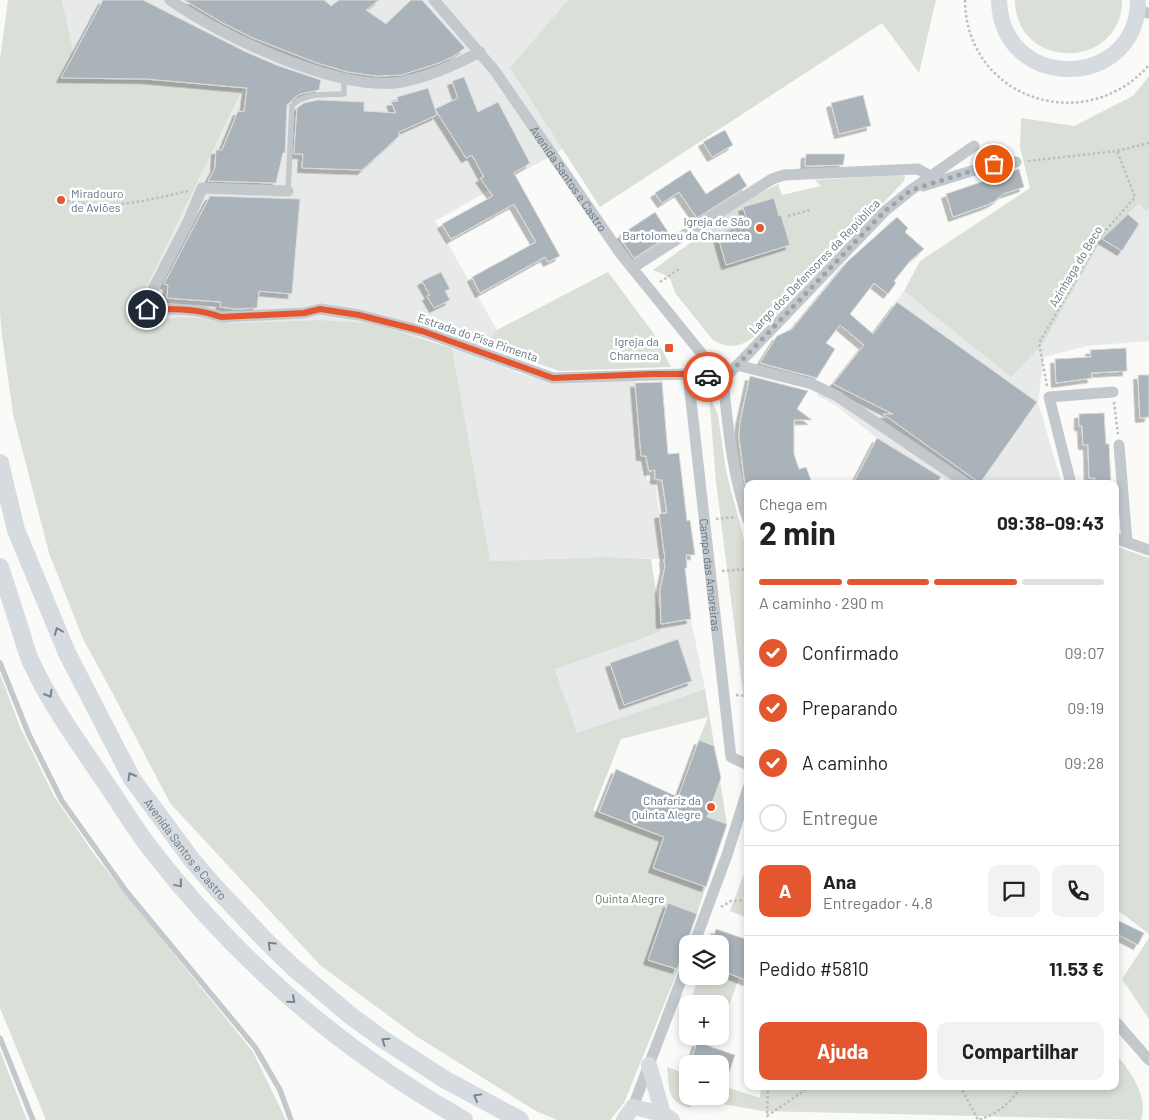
<!DOCTYPE html>
<html lang="pt">
<head>
<meta charset="utf-8">
<style>
	:root { --surface:#fff; --page:#f2f2f2; --text:#222; --muted:#767676; --line:#e0e0e0; --accent:#e4572e }
	body { margin:0; font-family:Barlow,sans-serif; background:var(--page); color:var(--text); height:100vh; display:flex; flex-direction:column; font-size:19px; white-space:nowrap }
	* { box-sizing:border-box; margin:0 }
	p { font-size:16px; color:var(--muted) }
	.icon { flex:none; width:28px; height:28px; fill:none; stroke:currentColor; stroke-width:2; stroke-linecap:round; stroke-linejoin:round }
	.map { position:relative; flex:1; overflow:hidden }
	.side { position:absolute; left:744px; top:480px; width:375px; height:610px; display:flex; flex-direction:column; background:var(--surface); border-radius:10px; box-shadow:0 2px 8px #0003 }
	.side>* { flex:none }
	.buttons { position:absolute; left:679px; top:935px; display:grid; gap:10px }
	.buttons a { display:grid; place-items:center; width:50px; height:50px; border-radius:10px; background:var(--surface); box-shadow:0 2px 8px #0003; font-size:25px }
	.pin { position:absolute; display:grid; place-items:center; width:42px; height:42px; color:#fff; margin:-21px; border:2px solid #fff; border-radius:50%; box-shadow:0 1px 5px #0007 }
	.courier { position:absolute; display:grid; place-items:center; width:50px; height:50px; margin:-25px; border:4px solid #e4572e; border-radius:50%; background:#fff; color:#222; box-shadow:0 1px 6px #0007 }
	.overview em { font-style:normal; font-weight:700 }
	.overview div { display:flex; flex-direction:column-reverse }
	.overview { display:flex; align-items:center; justify-content:space-between; height:85px; padding:0 15px }
	h1 { font-size:32px; font-weight:700; line-height:38px }
	.bar { display:grid; grid-template-columns:repeat(4,1fr); gap:8px 5px; align-content:center; height:60px; padding:0 15px }
	.bar i { height:6px; border-radius:4px; background:var(--line) }
	.bar .on { background:var(--accent) }
	.bar p { grid-column:span 4 }
	.line { display:flex; align-items:center; gap:12px; padding:0 15px; border-top:1px solid var(--line) }
	.line div { flex:1 }
	.round { display:grid; place-items:center; flex:none; width:52px; height:52px; border-radius:10px; background:var(--page) }
	ol { padding:0 15px; list-style:none }
	li { display:flex; align-items:center; gap:15px; height:55px }
	li p { margin-inline-start:auto }
	li .icon { padding:5px; border-radius:50%; background:var(--accent); color:#fff; stroke-width:4 }
	li:last-child { color:var(--muted) }
	li i { width:28px; height:28px; border:2px solid var(--line); border-radius:50% }
	.primary-button { display:flex; gap:10px; margin-top:auto; padding:10px 15px }
	.primary-button a { flex:1; height:58px; border-radius:10px; background:var(--accent); color:#fff; font-size:20px; font-weight:700; line-height:58px; text-align:center }
	.primary-button a+a { background:var(--page); color:var(--text) }
	.map>svg:first-child { display:block }
	.built { fill:#e8e9e9 }
	.green { fill:#dadfd7; fill-rule:evenodd }
	.building { fill:#aab3b9; stroke:#dcdcda; filter:url(#shadow) }
	.lines { fill:none; stroke-linecap:round; stroke-linejoin:round }
	.path { stroke:#bbbfc2; stroke-width:2.5; stroke-dasharray:2.5 2.5; stroke-linecap:butt }
	.lane { stroke:#c3c8cc; stroke-width:5.5 }
	.street { stroke:#c3c8cc; stroke-width:11 }
	.secondary { stroke:#d6dbdf; stroke-width:16 }
	.primary { stroke:#d6dbdf; stroke-width:18 }
	.oneway { stroke:#768591 }
	.done { stroke:#99a4ac; stroke-width:5; stroke-dasharray:0 9 }
	.route { stroke:#e4572e; stroke-width:6 }
	.poi-dot { fill:#e4572e; stroke:#fff; stroke-width:2 }
	.labels { text-anchor:middle; dominant-baseline:central; stroke-width:5; stroke-linejoin:round; paint-order:stroke }
	.street-label { font-size:12px; fill:#657683; stroke:#fff }
	.poi-label { font-size:12px; fill:#657683; stroke:#fff; text-anchor:end }
	.park-label { font-size:12px; fill:#687a64; stroke:#fff }
</style>
</head>
<body>
<div class="map">
<svg width="1149" height="1120" viewBox="0 0 1149 1120">
	<defs>
		<filter id="shadow"><feDropShadow dx="-4.5" dy="4.5" stdDeviation="0" flood-color="#0004"/></filter>
	</defs>
	<rect width="100%" height="100%" fill="#fafaf8"/>
	<g class="built">
		<polygon points="62,0 568,0 511,68 563,149 435,221 497,330 473,354 522,374 555,383 635,381 641,456 644,456 647,481 655,480 665,559 608,557 489,561 452,348 467,352 453,345 390,331 369,323 320,320 232,323 206,318 177,317 151,322 138,304 243,90 61,78 74,55"/>
		<polygon points="1139,202 1146,211 1149,209 1149,341 1087,346 1044,357 1038,402 1062,484 952,484 941,477 936,484 853,484 877,438 835,405 816,395 833,384 904,291 1012,376 1043,344 1102,239"/>
		<polygon points="691,619 705,689 577,734 555,668 660,632 661,624"/>
	</g>
	<g class="green">
		<path d="M8 0H62L74 55 62 78 146 79 243 89 138 304 151 322 177 317 206 318 232 323 320 320 369 323 452 348 490 561 608 557 651 559 661 624 660 632 555 669 577 733 705 689 727 824 678 970 624 1103 610 1120H557L536 1111 416 1036 320 965 170 803 112 692 83 639 49 553 13 414 2 336 0 312V60ZM708 717 660 836 593 810 621 739Z"/>
		<polygon points="568,0 936,0 919,73 882,23 600,207 510,68"/>
		<path d="M1015 0H1122C1122 70 1016 72 1015 0Z"/>
		<polygon points="1149,76 1149,209 1146,211 1139,203 1102,239 1043,344 1011,377 904,291 920,261 1030,188 1020,147 1021,118 1074,126 1133,96"/>
		<path d="M901 175 905 176 904 181 770 322C751 340 737 355 712 339L676 294 670 279 665 275 653 270 693 241 692 231 726 210 778 184 782 195 821 186 815 180Z"/>
		<polygon points="608,272 654,334 671,367 560,371 500,351 484,343 497,330"/>
		<polygon points="709,395 718,415 726,471 747,551 747,717 742,686 716,482"/>
		<polygon points="1115,546 1149,558 1149,934 1115,908"/>
		<polygon points="0,674 20,727 54,796 96,857 253,1052 286,1120 46,1120 0,1008"/>
		<polygon points="747,866 747,918 730,911"/>
		<polygon points="1149,938 1149,1019 1122,979"/>
		<polygon points="720,970 739,978 720,1031 720,1004 689,1004 699,976 720,976"/>
		<polygon points="0,1051 27,1120 0,1120"/>
		<path d="M1115 1053C1130 1070 1149 1097 1141 1120L762 1111 695 1099 690 1108C665 1100 670 1090 667 1067L687 1074 688 1096H720V1085L760 1098 761 1086H1115Z"/>
	</g>
	<g class="building">
		<polygon points="103,0 143,0 246,52 279,66 321,80 319,90 300,94 294,98 287,105 285,153 283,153 276,183 208,181 215,168 216,150 222,150 238,111 244,112 247,88 146,79 61,78"/>
		<polygon points="184,0 324,0 331,6 339,0 379,0 366,10 386,24 411,0 422,0 465,48 452,57 439,63 401,75 377,76 348,72 317,63 253,38 223,23"/>
		<polygon points="464,77 478,112 498,102 530,163 514,173 560,256 548,262 545,257 480,293 472,277 536,242 514,204 451,239 442,224 493,196 480,178 484,177 472,155 466,158 435,109 458,98 452,81"/>
		<polygon points="428,88 437,115 399,132 399,136 362,170 302,168 303,154 294,154 297,108 304,103 318,100 364,102 364,111 396,113 391,102 398,101 397,97"/>
		<polygon points="863,95 871,126 839,134 831,103"/>
		<polygon points="725,130 733,145 712,157 703,142"/>
		<polygon points="806,154 845,154 843,165 805,166"/>
		<polygon points="1019,169 1024,187 1003,194 995,201 987,205 953,217 946,194"/>
		<polygon points="690,170 706,194 739,173 747,186 697,218 679,192 662,203 655,193"/>
		<polygon points="210,196 300,199 292,294 259,291 257,308 236,309 220,307 221,302 167,298 168,285 164,284"/>
		<polygon points="774,198 779,216 781,215 790,245 726,265 717,233 748,224 743,207"/>
		<polygon points="655,212 670,235 634,258 619,236"/>
		<polygon points="1128,214 1139,224 1122,251 1102,239"/>
		<polygon points="897,217 908,228 905,232 924,249 910,261 894,281 896,283 888,294 874,283 850,314 873,334 897,302 1037,402 980,483 883,414 893,414 833,384 864,345 840,325 826,343 835,349 817,378 760,363 777,336 792,329 847,262"/>
		<polygon points="441,272 450,289 445,291 450,300 434,308 427,296 430,295 422,281"/>
		<polygon points="1126,348 1127,371 1091,373 1092,378 1056,383 1055,359 1091,357 1090,350"/>
		<polygon points="1138,375 1149,375 1149,417 1140,418"/>
		<polygon points="750,376 808,391 797,409 812,420 794,420 794,454 799,469 806,467 811,480 801,484 745,484 739,437 740,422"/>
		<polygon points="662,382 668,454 679,453 687,521 690,520 695,555 686,555 687,568 685,568 691,619 661,624 660,590 665,567 664,559 665,559 659,514 667,513 662,480 655,479 655,470 649,471 646,456 641,456 635,383"/>
		<polygon points="1104,413 1106,444 1109,444 1111,484 1095,484 1095,478 1089,478 1088,445 1083,445 1082,426 1079,426 1079,414"/>
		<polygon points="877,438 941,477 936,484 853,484"/>
		<polygon points="678,639 692,681 624,705 610,663"/>
		<polygon points="699,740 714,746 721,778 707,817 727,824 706,887 653,868 664,837 599,812 616,769 678,797"/>
		<polygon points="668,903 697,914 677,969 648,960"/>
		<polygon points="1115,919 1144,933 1138,945 1115,933"/>
		<polygon points="716,929 748,940 748,981 720,970 720,944 711,944"/>
		<polygon points="697,1042 735,1055 722,1094 720,1094 720,1064 690,1064"/>
	</g>
	<g class="lines">
		<g class="path">
			<path d="M965 0C966 99 1085 138 1149 65"/>
			<polyline points="1028,161 1117,151 1149,143"/>
			<path d="M67 201C111 210 146 201 188 191"/>
			<polyline points="788,216 810,210"/>
			<polyline points="660,282 679,269"/>
			<polyline points="1047,386 1039,343 1101,236 1135,197 1117,151"/>
			<polyline points="1114,402 1118,434"/>
			<polyline points="716,519 735,517"/>
			<polyline points="722,571 748,569"/>
			<polyline points="736,695 748,696"/>
			<polyline points="721,907 731,901 748,900"/>
			<polyline points="768,1086 767,1116 811,1086"/>
			<path d="M960 1086 978 1120C997 1114 1011 1103 1021 1086"/>
		</g>
		<g class="lane">
			<path d="M288 191 292 106C303 92 328 95 344 94V77"/>
			<polyline points="0,663 29,735 62,801 126,891 255,1047 280,1090 291,1120"/>
			<polyline points="0,1038 33,1120"/>
		</g>
		<g class="street">
			<path d="M170 0C221 36 340 93 402 82 431 76 454 65 480 52"/>
			<path id="s1" d="M434 0 495 71 620 253 723 380"/>
			<polyline points="1137,11 1149,13"/>
			<polyline points="923,186 994,164 1016,162"/>
			<path d="M288 191 202 188 188 222 149 297 147 309C172 309 198 308 221 317L304 313 320 309 359 315 422 331 553 378 688 374 723 380"/>
			<polyline points="632,268 772,179 784,175 918,169 932,177"/>
			<polyline points="737,365 812,384 837,396 967,484"/>
			<path id="s2" d="M688 374 731 757 748 765"/>
			<polyline points="723,380 885,211 911,190 974,146"/>
			<path d="M723 380C728 427 732 474 748 520"/>
			<polyline points="1119,445 1127,542"/>
			<polyline points="1071,484 1049,397 1113,392"/>
			<polyline points="1115,538 1149,550"/>
			<polyline points="694,944 727,855 748,788"/>
			<polyline points="1115,1021 1149,1060"/>
			<polyline points="633,1107 688,962"/>
		</g>
		<g class="secondary">
			<path d="M999 0C1001 93 1138 91 1138 0"/>
			<polyline points="649,1065 663,1114"/>
			<polyline points="624,1120 633,1107 663,1114 672,1120"/>
		</g>
		<g class="primary">
			<path id="s3" d="M0 463 16 530 67 653 132 779 192 860 216 888 267 942 294 968 351 1016 381 1038 444 1079 520 1120"/>
			<path d="M0 567C7 589 14 610 21 632 24 642 27 654 32 664 51 705 78 742 103 779 119 802 133 826 150 848 236 960 342 1051 464 1120"/>
		</g>
	</g>
	<defs><path id="oneway-chevron" d="M-2-3.5L2.5 0L-2 3.5" fill="none" stroke-width="1.6" stroke-linecap="round" stroke-linejoin="round" transform="scale(1.25)"/></defs>
	<g class="oneway">
		<use href="#oneway-chevron" transform="translate(58 631) rotate(-112)"/>
		<use href="#oneway-chevron" transform="translate(49 694) rotate(60)"/>
		<use href="#oneway-chevron" transform="translate(131 776) rotate(-120)"/>
		<use href="#oneway-chevron" transform="translate(179 884) rotate(50)"/>
		<use href="#oneway-chevron" transform="translate(271 945) rotate(-136)"/>
		<use href="#oneway-chevron" transform="translate(292 1000) rotate(41)"/>
		<use href="#oneway-chevron" transform="translate(385 1041) rotate(-145)"/>
		<use href="#oneway-chevron" transform="translate(477 1097) rotate(-151)"/>
	</g>
	<g class="lines">
		<polyline class="done" points="708,377 723,380 885,211 911,190 994,164"/>
		<path class="route" d="M147 309C172 309 198 308 221 317L304 313 320 309 359 315 422 331 553 378 652 374H688L708 377"/>
	</g>
	<g class="poi-dot">
		<circle cx="61" cy="200" r="5"/>
		<circle cx="760" cy="228" r="5"/>
		<rect x="664" y="343" width="10" height="10" rx="2.5"/>
		<circle cx="711" cy="807" r="5"/>
	</g>
	<g class="labels">
		<g class="street-label">
			<text stroke="none"><textPath href="#s1" startOffset="224">Avenida Santos e Castro</textPath></text>
			<text transform="translate(814 266) rotate(-46)">Largo dos Defensores da República</text>
			<text transform="translate(1075 266) rotate(-59)">Azinhaga do Beco</text>
			<text transform="translate(478 337) rotate(19)">Estrada do Pisa Pimenta</text>
			<text stroke="none"><textPath href="#s2" startOffset="202">Campo das Amoreiras</textPath></text>
			<text stroke="none"><textPath href="#s3" startOffset="432">Avenida Santos e Castro</textPath></text>
		</g>
		<g class="poi-label">
			<text x="71" y="193" text-anchor="start">Miradouro<tspan x="71" dy="14">de Aviões</tspan></text>
			<text x="750" y="221">Igreja de São<tspan x="750" dy="14">Bartolomeu da Charneca</tspan></text>
			<text x="659" y="341">Igreja da<tspan x="659" dy="14">Charneca</tspan></text>
			<text x="701" y="800">Chafariz da<tspan x="701" dy="14">Quinta Alegre</tspan></text>
		</g>
		<g class="park-label">
			<text x="630" y="898">Quinta Alegre</text>
		</g>
	</g>
</svg>
<div class="buttons">
<a><svg class="icon" aria-label="layers" viewBox="0 0 24 24"><path d="M12 4l9 5-9 5-9-5zM3 14l9 5 9-5"/></svg></a>
<a>+</a>
<a>−</a>
</div>
<div class="pin" style="left:994px;top:164px;background:#ea580c"><svg class="icon" aria-label="bag" viewBox="0 0 24 24"><path d="M5 8h14l-1 12H6zM9 8a3 3 0 0 1 6 0"/></svg></div>
<div class="pin" style="left:147px;top:309px;background:#1f2937"><svg class="icon" aria-label="home" viewBox="0 0 24 24"><path d="M3 11l9-7 9 7M6 9v11h12V9"/></svg></div>
<div class="courier" style="left:708px;top:377px"><svg class="icon" aria-label="car" viewBox="0 0 24 24"><path d="M5 17H2v-5l4-1 3-4h7l3 4 3 1v5h-3M9 17h6M6 11h13"/><circle cx="7" cy="17" r="2"/><circle cx="17" cy="17" r="2"/></svg></div>
<section class="side">
<div class="overview"><div><h1>2 min</h1><p>Chega em</p></div><em>09:38–09:43</em></div>
<div class="bar"><i class="on"></i><i class="on"></i><i class="on"></i><i></i><p>A caminho · 290 m</p></div>
<ol>
<li><svg class="icon" aria-label="check" viewBox="0 0 24 24"><path d="M5 12l5 5 9-10"/></svg>Confirmado<p>09:07</p></li>
<li><svg class="icon" aria-label="check" viewBox="0 0 24 24"><path d="M5 12l5 5 9-10"/></svg>Preparando<p>09:19</p></li>
<li><svg class="icon" aria-label="check" viewBox="0 0 24 24"><path d="M5 12l5 5 9-10"/></svg>A caminho<p>09:28</p></li>
<li><i></i>Entregue</li>
</ol>
<div class="line" style="height:90px"><b class="round" style="background:var(--accent);color:#fff">A</b><div><b>Ana</b><p>Entregador · 4.8</p></div><a class="round"><svg class="icon" aria-label="chat" viewBox="0 0 24 24"><path d="M4 5h16v11H9l-5 4z"/></svg></a><a class="round"><svg class="icon" aria-label="phone" viewBox="0 0 24 24"><path d="M5 4h4l2 5-3 2q2 4 5 5l2-3 5 2v4C11 20 4 13 5 4z"/></svg></a></div>
<div class="line" style="height:65px"><div>Pedido #5810</div><b>11.53 €</b></div>
<div class="primary-button"><a>Ajuda</a><a>Compartilhar</a></div>
</section>
</div>
</body>
</html>
